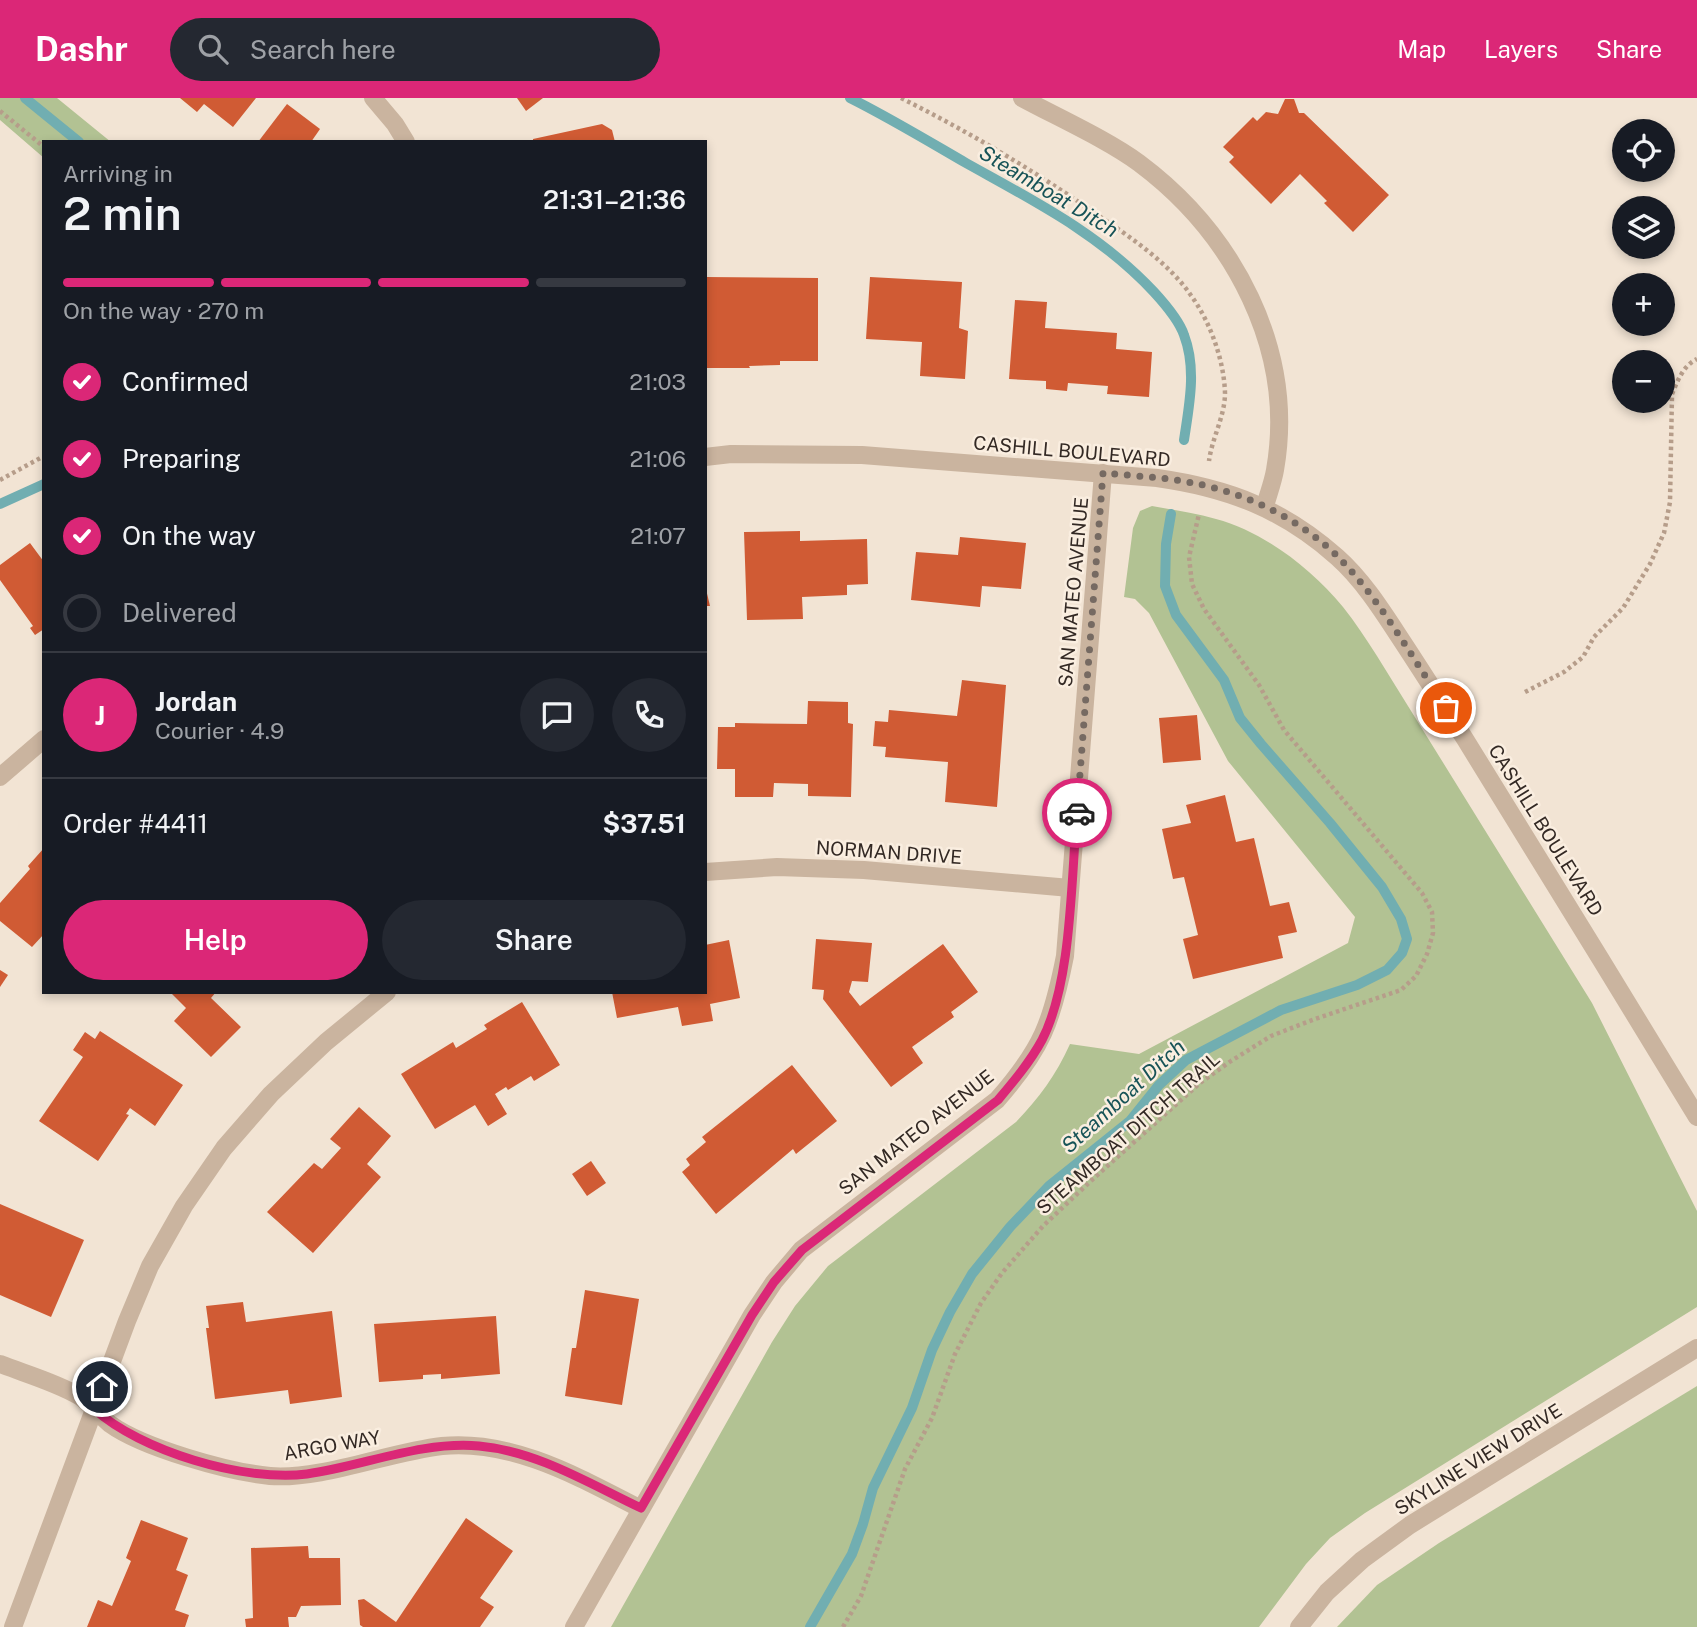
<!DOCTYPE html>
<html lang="en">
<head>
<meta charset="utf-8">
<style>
	:root { --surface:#171b24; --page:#242831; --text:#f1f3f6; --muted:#9ea1a6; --line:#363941; --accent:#db2777 }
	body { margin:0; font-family:"Public Sans",sans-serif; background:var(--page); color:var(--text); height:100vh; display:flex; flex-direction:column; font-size:26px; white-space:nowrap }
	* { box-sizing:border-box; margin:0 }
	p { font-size:23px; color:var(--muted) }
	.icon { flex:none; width:38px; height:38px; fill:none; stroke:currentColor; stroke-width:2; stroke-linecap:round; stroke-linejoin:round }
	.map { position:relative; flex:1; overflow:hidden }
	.sheet { position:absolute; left:42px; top:42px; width:665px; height:854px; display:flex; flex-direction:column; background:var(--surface); border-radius:0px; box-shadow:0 4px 10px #0003 }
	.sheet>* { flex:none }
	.fabs { position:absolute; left:1612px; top:21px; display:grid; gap:14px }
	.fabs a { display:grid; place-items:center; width:63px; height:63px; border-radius:50%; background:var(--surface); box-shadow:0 4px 10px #0003; font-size:35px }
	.pin { position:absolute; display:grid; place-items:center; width:60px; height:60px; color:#fff; margin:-30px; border:4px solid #fff; border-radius:50%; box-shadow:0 2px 7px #0007 }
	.courier { position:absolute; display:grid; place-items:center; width:70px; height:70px; margin:-35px; border:5px solid #db2777; border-radius:50%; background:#fff; color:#222; box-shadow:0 2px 9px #0007 }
	.summary em { font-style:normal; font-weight:600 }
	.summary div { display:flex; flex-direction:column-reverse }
	.summary { display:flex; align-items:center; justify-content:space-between; height:119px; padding:0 21px }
	h1 { font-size:46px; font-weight:600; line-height:52px }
	.bar { display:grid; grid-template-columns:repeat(4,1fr); gap:10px 7px; align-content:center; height:84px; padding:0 21px }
	.bar i { height:9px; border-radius:5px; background:var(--line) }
	.bar .current { background:var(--accent) }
	.bar p { grid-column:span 4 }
	.line { display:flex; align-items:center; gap:18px; padding:0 21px; border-top:2px solid var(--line) }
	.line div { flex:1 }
	.round { display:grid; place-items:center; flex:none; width:74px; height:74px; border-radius:37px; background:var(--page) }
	ol { padding:0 21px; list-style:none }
	li { display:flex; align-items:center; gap:21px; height:77px }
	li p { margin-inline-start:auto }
	li .icon { padding:7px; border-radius:50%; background:var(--accent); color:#fff; stroke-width:4 }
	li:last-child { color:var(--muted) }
	li i { width:38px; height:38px; border:4px solid var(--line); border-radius:50% }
	.primary-button { display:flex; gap:14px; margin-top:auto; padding:14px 21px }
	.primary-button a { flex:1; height:80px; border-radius:42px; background:var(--accent); color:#fff; font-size:28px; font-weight:600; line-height:80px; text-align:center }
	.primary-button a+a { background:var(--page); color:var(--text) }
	header { display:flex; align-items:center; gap:42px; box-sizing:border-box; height:98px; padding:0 35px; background:var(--accent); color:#fff }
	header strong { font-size:33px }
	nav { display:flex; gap:38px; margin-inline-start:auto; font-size:24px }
	.search { width:490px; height:63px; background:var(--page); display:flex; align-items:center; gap:18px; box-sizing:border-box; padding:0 24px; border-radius:38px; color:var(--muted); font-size:26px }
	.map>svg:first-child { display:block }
	.green { fill:#b2c293 }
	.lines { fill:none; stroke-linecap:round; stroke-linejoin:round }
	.stream { stroke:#71aeb1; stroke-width:10 }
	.building { fill:#d05b34 }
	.path { stroke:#b69d8a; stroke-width:4.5; stroke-dasharray:3.5 3.5; stroke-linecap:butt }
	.minor { stroke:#cab49f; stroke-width:18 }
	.tertiary { stroke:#cab49f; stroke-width:18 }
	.done { stroke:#766a62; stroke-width:7; stroke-dasharray:0 12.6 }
	.route { stroke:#db2777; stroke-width:9 }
	.labels { text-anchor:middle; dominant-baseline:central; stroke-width:5; stroke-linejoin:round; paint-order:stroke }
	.street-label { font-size:19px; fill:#332924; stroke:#faeee0 }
	.water-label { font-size:21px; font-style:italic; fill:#175357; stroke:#faeee0 }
</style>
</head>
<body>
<header>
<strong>Dashr</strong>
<div class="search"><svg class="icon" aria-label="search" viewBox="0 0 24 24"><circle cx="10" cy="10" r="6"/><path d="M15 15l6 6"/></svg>Search here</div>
<nav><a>Map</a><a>Layers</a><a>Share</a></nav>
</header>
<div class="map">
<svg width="1697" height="1529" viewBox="0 0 1697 1529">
	<rect width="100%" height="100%" fill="#f2e4d4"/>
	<g class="green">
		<polygon points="0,0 57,0 111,44 44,44 44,60 0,22"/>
		<path d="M1152 408C1173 412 1195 415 1216 421 1264 434 1311 470 1343 509 1355 524 1366 541 1377 558L1592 905 1697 1113V1209L1365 1415 1330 1440 1306 1466 1259 1529H611L772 1244 795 1208 828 1168 1016 1024C1039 1000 1056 977 1070 946L1139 956 1348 845 1355 819 1228 663 1149 515 1135 501 1124 499 1133 430 1140 413Z"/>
		<polygon points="1697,1288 1697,1529 1337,1529 1377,1487 1439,1445"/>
	</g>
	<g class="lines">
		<g class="stream">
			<polyline points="25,0 79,44"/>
			<path d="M850 0C890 20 928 43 966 65 1034 103 1100 136 1154 194 1165 206 1179 222 1184 237 1197 271 1189 308 1184 342"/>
			<polyline points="0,406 44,386"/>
			<polyline points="810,1529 852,1456 863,1426 873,1390 912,1310 932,1252 950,1214 972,1176 1010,1129 1049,1088 1130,1023 1159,987 1186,962 1281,912 1357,887 1387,872 1402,855 1407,841 1401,821 1382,789 1330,725 1261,646 1240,620 1224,582 1176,517 1165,488 1166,446 1171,416"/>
		</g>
	</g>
	<g class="building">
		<polygon points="180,0 256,0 233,29 204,6 197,14"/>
		<polygon points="517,0 543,0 526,13"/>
		<polygon points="1285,1 1294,1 1299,15 1304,15 1389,97 1353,134 1324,105 1327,103 1300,76 1271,106 1229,64 1234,59 1223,49 1253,19 1257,23 1266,14 1278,16"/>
		<polygon points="287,6 320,31 311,44 258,44"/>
		<polygon points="602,26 612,32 615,44 533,44 533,41"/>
		<polygon points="705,179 818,180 818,263 780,263 780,267 749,268 750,270 705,270"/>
		<polygon points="870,179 962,184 959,230 968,233 965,281 920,278 922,244 866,241"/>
		<polygon points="1015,202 1047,204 1045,230 1117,235 1116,251 1152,254 1149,299 1107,296 1108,288 1068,285 1067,293 1046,291 1046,283 1009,281"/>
		<polygon points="800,433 800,443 867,441 868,486 847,487 847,497 802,499 803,521 747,522 744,434"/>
		<polygon points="960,439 1026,445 1021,491 982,488 980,509 911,502 916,454 958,457"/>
		<polygon points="30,445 44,464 44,531 35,537 30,530 33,528 0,482 0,467"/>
		<polygon points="705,487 710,508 705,508"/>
		<polygon points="962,582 1006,587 997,709 945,704 948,664 885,659 886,649 873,648 875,623 888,624 889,612 957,618"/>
		<polygon points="808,603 848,604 848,625 853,626 851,699 808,698 808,686 774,685 773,699 735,699 735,671 717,671 718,629 735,629 735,625 807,626"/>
		<polygon points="1197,617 1201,662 1163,665 1159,620"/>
		<polygon points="1225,697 1236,744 1254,740 1270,808 1289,804 1297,834 1278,838 1283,860 1193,881 1183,841 1198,837 1184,779 1173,781 1162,731 1191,725 1186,707"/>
		<polygon points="44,750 44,836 32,849 0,823 0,805 30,771 28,768"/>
		<polygon points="816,841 872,845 868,884 852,883 849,894 860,908 943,846 978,894 951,914 954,919 912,949 923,965 891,989 823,901 824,892 812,891"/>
		<polygon points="729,842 740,900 710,906 713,923 682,928 678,909 617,920 612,894 705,894 705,847"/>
		<polygon points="0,872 8,877 0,889"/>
		<polygon points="170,894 216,894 211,900 241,929 211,959 174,923 186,910"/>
		<polygon points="522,904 560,967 534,983 531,978 508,992 506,989 495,996 507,1016 488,1028 475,1007 435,1031 401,976 453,944 456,950 487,931 484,927"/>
		<polygon points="100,933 183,987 155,1028 130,1010 126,1016 129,1017 98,1063 39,1023 83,959 73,952 85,934 95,941"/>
		<polygon points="792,967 837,1023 796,1056 793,1051 716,1116 682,1074 690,1067 686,1061 706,1044 702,1039"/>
		<polygon points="359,1009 391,1038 367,1066 381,1079 313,1155 267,1114 314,1065 322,1071 341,1050 330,1041"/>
		<polygon points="591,1063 606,1085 587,1098 572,1076"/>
		<polygon points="0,1106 84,1142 51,1219 0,1197"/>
		<polygon points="585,1192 639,1201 622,1307 565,1298 572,1250 576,1250"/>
		<polygon points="243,1204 246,1224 332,1213 342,1299 290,1306 288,1292 215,1301 206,1230 209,1230 206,1208"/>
		<polygon points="496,1218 500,1276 441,1281 441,1276 423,1277 423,1281 379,1284 374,1226"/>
		<polygon points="466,1420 513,1453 480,1500 494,1509 480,1529 363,1529 360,1527 358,1502 364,1501 396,1524"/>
		<polygon points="141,1422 188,1440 176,1472 188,1477 175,1512 189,1517 185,1529 87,1529 98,1502 112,1508 131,1463 126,1460"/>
		<polygon points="308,1448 309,1460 340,1460 341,1507 301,1508 296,1519 288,1519 289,1529 246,1529 245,1521 253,1520 251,1450"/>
	</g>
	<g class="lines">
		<g class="path">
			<path d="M901 0C971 35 1038 75 1102 120 1133 141 1168 165 1190 196 1210 223 1224 262 1225 295 1225 318 1212 340 1209 363"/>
			<polyline points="0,13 44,49"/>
			<polyline points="0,382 44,358"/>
			<path d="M1525 594 1564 574 1583 559 1594 539 1623 510 1650 466 1664 435 1670 404 1672 296C1678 282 1683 268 1697 261"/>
			<polyline points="843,1529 861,1498 905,1371 932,1320 955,1256 981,1205 1002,1175 1043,1128 1093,1081 1200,985 1231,963 1271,938 1315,921 1401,892 1416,878 1427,856 1433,835 1432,814 1422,795 1284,632 1259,587 1204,511 1192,486 1189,459 1199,416"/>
		</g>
		<g class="minor">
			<polyline points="373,0 395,26 406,44"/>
			<path d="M1022 0C1059 20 1106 41 1139 65 1234 136 1296 252 1275 372 1273 384 1268 397 1265 408"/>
			<polyline points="705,774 777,769 864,772 1070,790"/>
			<path d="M0 1266C26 1276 55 1284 79 1298 90 1305 99 1317 110 1326 143 1350 229 1374 270 1378 322 1382 389 1354 442 1348 513 1341 580 1380 641 1411"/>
			<polyline points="13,1529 127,1223 150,1168 184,1108 224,1050 271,996 326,944 387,894"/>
			<path d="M574 1529 752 1217 774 1184 801 1152 997 1002C1042 951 1052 924 1065 858L1103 375"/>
			<polyline points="1299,1529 1327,1494 1362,1462 1410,1427 1697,1250"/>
		</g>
		<g class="tertiary">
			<path d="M705 359 731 356 862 357 1157 380C1228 390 1283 411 1337 459 1363 482 1383 514 1402 543 1423 575 1444 608 1465 641 1543 766 1620 893 1697 1019"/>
			<polyline points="0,679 44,641"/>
		</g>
	</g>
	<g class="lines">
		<path class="done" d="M1077 715 1103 375C1133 378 1164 379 1193 385 1247 395 1304 423 1342 463 1383 506 1413 561 1446 610"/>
		<path class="route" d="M102 1289 94 1311C141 1353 243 1384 307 1376 364 1368 420 1343 479 1348 537 1353 590 1386 641 1410L752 1217 774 1184 802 1152 998 1002C1014 983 1030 964 1042 942 1072 884 1071 781 1077 715"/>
	</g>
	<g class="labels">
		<g class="street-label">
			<text transform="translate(1072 353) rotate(5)">CASHILL BOULEVARD</text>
			<text transform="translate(1073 494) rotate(-85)">SAN MATEO AVENUE</text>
			<text transform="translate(1546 732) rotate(58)">CASHILL BOULEVARD</text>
			<text transform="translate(889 754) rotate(4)">NORMAN DRIVE</text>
			<text transform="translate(916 1034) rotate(-38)">SAN MATEO AVENUE</text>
			<text transform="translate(1128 1035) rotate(-41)">STEAMBOAT DITCH TRAIL</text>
			<text transform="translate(332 1347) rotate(-10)">ARGO WAY</text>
			<text transform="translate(1478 1361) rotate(-32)">SKYLINE VIEW DRIVE</text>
		</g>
		<g class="water-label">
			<text transform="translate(1049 93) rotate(31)">Steamboat Ditch</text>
			<text transform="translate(1123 998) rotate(-42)">Steamboat Ditch</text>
		</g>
	</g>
</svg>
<div class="fabs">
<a><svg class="icon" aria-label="locate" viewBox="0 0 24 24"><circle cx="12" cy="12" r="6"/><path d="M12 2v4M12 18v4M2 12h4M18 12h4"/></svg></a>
<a><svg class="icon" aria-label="layers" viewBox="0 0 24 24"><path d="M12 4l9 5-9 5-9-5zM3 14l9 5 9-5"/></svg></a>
<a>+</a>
<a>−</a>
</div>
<div class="pin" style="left:1446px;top:610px;background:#ea580c"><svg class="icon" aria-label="bag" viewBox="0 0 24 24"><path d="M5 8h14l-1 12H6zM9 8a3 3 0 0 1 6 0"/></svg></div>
<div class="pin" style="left:102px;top:1289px;background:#1f2937"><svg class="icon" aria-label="home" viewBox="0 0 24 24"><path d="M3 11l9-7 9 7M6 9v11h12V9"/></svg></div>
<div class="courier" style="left:1077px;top:715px"><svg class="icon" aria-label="car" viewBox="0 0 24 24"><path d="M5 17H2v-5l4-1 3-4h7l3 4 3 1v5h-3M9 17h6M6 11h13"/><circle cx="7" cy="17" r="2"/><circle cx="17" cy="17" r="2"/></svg></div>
<section class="sheet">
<div class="summary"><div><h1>2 min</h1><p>Arriving in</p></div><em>21:31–21:36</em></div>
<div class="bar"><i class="current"></i><i class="current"></i><i class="current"></i><i></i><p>On the way · 270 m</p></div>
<ol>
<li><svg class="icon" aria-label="check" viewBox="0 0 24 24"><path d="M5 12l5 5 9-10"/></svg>Confirmed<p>21:03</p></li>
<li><svg class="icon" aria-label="check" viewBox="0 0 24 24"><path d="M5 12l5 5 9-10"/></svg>Preparing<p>21:06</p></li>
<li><svg class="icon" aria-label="check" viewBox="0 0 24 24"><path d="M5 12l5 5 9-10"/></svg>On the way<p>21:07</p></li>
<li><i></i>Delivered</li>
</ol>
<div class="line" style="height:126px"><b class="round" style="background:var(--accent);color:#fff">J</b><div><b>Jordan</b><p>Courier · 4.9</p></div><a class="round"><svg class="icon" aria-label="chat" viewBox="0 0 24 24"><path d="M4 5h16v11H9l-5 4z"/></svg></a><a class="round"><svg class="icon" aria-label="phone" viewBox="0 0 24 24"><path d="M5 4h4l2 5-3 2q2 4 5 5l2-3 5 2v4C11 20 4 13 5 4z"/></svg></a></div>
<div class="line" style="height:91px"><div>Order #4411</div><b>$37.51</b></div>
<div class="primary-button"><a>Help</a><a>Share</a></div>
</section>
</div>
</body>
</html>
